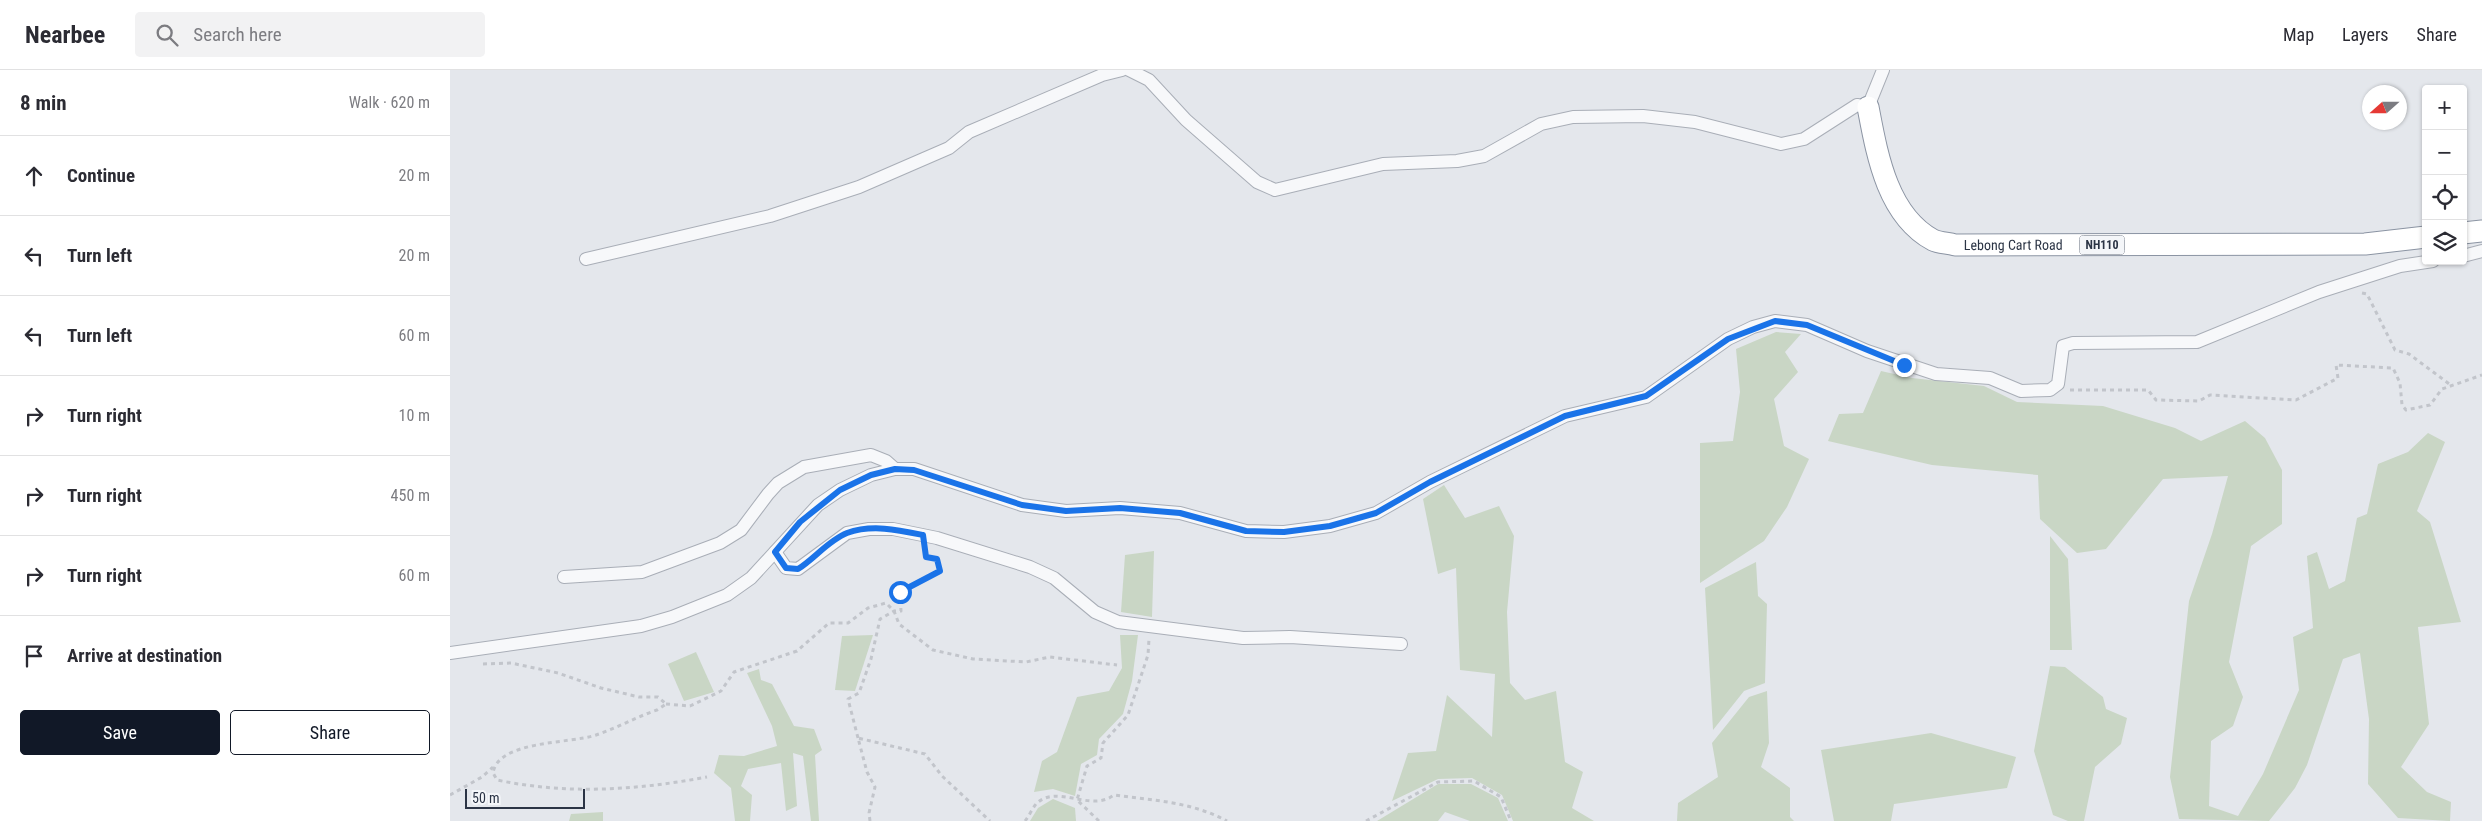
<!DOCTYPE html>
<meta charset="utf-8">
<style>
:root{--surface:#fff;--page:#f2f2f3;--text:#2b2b33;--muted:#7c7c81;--line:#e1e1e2;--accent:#111827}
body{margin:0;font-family:"Roboto Condensed",sans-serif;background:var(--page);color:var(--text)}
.controls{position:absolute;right:15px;top:15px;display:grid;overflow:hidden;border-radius:5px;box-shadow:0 1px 4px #0004}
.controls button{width:45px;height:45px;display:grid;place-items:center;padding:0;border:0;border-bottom:1px solid var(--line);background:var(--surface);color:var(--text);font:25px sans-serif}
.compass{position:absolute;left:1912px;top:15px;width:45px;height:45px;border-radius:50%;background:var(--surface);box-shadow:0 1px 4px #0004;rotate:249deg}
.scale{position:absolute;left:15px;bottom:12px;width:120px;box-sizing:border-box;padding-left:5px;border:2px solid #2b3445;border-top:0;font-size:14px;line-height:18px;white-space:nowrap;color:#2b3445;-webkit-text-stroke:4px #f4f6f9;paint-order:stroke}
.stop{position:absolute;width:15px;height:15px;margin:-11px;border:4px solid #1a73e8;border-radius:50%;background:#fff}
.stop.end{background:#1a73e8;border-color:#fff;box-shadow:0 1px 5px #0008}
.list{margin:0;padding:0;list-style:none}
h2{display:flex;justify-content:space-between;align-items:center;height:65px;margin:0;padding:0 20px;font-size:21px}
h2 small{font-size:16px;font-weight:400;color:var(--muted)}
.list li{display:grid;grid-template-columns:32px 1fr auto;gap:15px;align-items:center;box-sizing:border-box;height:80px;padding:0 20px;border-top:1px solid var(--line)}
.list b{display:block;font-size:19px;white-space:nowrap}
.list em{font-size:16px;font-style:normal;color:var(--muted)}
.actions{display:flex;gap:10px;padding:15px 20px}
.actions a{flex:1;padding:11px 0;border:1px solid var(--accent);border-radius:5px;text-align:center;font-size:18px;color:var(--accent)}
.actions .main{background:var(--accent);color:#fff}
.icon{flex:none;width:28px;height:28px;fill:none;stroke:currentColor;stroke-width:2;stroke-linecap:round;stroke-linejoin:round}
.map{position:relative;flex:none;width:2032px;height:751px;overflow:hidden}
header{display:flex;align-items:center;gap:30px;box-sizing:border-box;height:70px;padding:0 25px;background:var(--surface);border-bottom:1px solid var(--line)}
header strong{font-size:24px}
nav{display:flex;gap:28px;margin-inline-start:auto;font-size:18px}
.search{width:350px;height:45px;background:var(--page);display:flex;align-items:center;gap:12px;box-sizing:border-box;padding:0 18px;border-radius:5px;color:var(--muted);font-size:19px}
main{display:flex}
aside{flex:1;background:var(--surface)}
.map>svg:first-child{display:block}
.green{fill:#c9d6c5}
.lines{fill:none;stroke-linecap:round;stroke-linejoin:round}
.minor-casing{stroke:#a9aeb7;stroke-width:14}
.trunk-casing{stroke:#8b94a3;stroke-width:23}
.path{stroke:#c2c5cb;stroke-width:3;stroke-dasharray:4 4;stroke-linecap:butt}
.minor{stroke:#f7f8fa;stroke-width:12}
.trunk{stroke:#fff;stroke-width:21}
.route{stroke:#1a73e8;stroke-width:6}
.labels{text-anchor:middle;stroke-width:4;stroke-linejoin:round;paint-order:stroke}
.shield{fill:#f4f6f9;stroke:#676e7b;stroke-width:1}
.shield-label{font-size:12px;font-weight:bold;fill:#2b3445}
.street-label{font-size:14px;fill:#2b3445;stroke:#f4f6f9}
</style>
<header>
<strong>Nearbee</strong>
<div class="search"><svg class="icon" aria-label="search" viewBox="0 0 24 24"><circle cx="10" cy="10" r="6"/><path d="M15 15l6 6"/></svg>Search here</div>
<nav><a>Map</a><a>Layers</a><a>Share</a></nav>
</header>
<main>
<aside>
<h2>8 min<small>Walk · 620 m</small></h2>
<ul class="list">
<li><svg class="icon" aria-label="ahead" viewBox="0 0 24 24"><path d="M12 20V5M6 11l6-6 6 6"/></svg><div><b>Continue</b></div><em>20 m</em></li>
<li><svg class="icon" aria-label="left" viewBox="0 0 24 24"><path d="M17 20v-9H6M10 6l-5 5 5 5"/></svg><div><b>Turn left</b></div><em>20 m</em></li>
<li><svg class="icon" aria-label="left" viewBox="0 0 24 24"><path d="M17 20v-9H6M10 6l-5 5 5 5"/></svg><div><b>Turn left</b></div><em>60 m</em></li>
<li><svg class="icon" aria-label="right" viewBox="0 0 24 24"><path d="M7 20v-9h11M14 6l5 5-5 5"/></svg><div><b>Turn right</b></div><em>10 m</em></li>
<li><svg class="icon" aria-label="right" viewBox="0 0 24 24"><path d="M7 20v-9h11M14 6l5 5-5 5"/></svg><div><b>Turn right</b></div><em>450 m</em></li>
<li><svg class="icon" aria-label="right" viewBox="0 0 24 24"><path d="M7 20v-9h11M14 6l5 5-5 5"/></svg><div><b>Turn right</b></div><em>60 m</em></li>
<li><svg class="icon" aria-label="arrive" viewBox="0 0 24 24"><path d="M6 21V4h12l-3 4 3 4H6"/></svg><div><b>Arrive at destination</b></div></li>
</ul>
<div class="actions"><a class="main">Save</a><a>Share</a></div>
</aside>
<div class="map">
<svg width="2032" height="751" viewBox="0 0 2032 751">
<rect width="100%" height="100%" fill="#e4e7ec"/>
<!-- green -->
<g class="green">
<path d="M1326,262L1351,264L1335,282L1348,302L1324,329L1334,376L1359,389L1337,437L1314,471L1250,513V373L1283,371L1290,322L1286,279Z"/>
<path d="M1431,301L1462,308L1534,316L1567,332L1653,336L1725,358L1751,371L1795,351L1815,368L1832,400V454L1801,476L1779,592L1793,627L1783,656L1761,671L1759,736L1788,746L1813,704L1849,620L1843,567L1863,558L1857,486L1867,482L1879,519L1895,511L1907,448L1917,444L1928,394L1958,382L1978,363L1995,372L1967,441L1980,452L2011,552L1968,557L1979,654L1951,697L1977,722L2001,732L2000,751L1948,748L1918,714L1919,649L1910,583L1893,589L1857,695L1845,718L1819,751L1729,749L1720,707L1739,531L1762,464L1778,406L1713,409L1656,479L1627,483L1590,449L1588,405L1482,395L1378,371L1389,344L1413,343Z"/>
<path d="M994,415L1015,448L1049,436L1064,466L1057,542L1060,613L1075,630L1106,621L1115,692L1133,702L1122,738L1144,751H1063L1052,725L1022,708L988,709L942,731L958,683L986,681L997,625L1042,667L1045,604L1010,600L1006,498L988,504L973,429Z"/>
<path d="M1600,466L1618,489L1622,580H1600Z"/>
<path d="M704,481L702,547L671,542L675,485Z"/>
<path d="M1306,492L1308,526L1317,534L1315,613L1294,621L1263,660L1255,518Z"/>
<path d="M423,565L405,621L385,620L392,566Z"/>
<path d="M670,565H688L682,611L673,644L649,669L647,685L631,694L625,726L603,719L584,722L592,691L607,682L627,627L659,621L672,598Z"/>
<path d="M246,582L264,622L234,631L218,594Z"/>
<path d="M1600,596L1615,597L1653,627L1656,639L1677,648L1671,674L1645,697L1634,751H1618L1603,745L1584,681Z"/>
<path d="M309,599L311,610L322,614L344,656L364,659L372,680L365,685L369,751H361L353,686L343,683L347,736L336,741L331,693L298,699L291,716L302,725L300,751H285L281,718L264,703L269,685L294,686L327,676L322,656L297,603Z"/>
<path d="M1317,621L1319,673L1311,697L1340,718V747L1344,751H1227L1228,733L1268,707L1262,673L1299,627Z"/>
<path d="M1481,663L1566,687L1557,718L1444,734L1441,751H1384L1371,680Z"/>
<path d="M988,714H1021L1048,728L1058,751H1020L995,742L988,751H927Z"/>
<path d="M603,729L625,738L626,751H580L588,738Z"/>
<path d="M153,742V751H119L121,744Z"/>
</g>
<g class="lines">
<defs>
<g id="minor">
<path d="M679,0L699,10L736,50L807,112L825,120L933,94L1007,91L1034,86L1091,54L1123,47L1193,46L1245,52L1331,74L1354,69L1407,35L1418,37L1433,0"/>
<path d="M2013,186L2032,181"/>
<path d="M136,189L320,146L409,117L499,78L519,62L652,5L672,0"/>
<path d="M325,482L336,498L348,499L397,463L419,459H443L487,468L580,497L604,508L645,542L668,552L793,568L840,567L951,574"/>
<path d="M114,507L192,502L270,473L291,460L318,424L328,413L354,397L421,385L436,391L445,399"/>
<path d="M0,583L191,556L222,547L277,525L301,508L368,435L390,420L421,405L445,399H464L572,435L616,441L670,438L730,443L796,461L834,462L880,456L926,443L980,412L1115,346L1196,327L1278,269L1303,257L1325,251L1357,255L1417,281L1486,304L1540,308L1571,321L1600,320L1608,314L1613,276L1623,273L1747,272L1869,222L1950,196L1983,191"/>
</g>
<g id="trunk">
<path id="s1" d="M1418,37C1427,84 1437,145 1483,170C1489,173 1498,173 1505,175L1915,174L1976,167"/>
<path d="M2013,163L2032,161"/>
</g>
</defs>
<!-- minor casing -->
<use href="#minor" class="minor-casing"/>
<!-- trunk casing -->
<use href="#trunk" class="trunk-casing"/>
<!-- path -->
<g class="path">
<path d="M1912,223L1917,224L1945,280L1959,284L2002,316"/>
<path d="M1620,320H1698L1706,330L1749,331L1760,325L1846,330L1888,308L1886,295L1943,298L1950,313L1952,335L1956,340L1980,335L1992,319L2032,305"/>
<path d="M33,594L61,593L108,603L151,618L189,627H208L216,634L207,640C186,647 167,658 146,665C120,674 48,670 43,703L47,710C118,725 187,720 257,707"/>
<path d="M216,634L240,636L271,621L284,602L347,581L379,553H398L418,538L436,533L444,541L449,554L483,580L523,589L576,592L600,587L667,595"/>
<path d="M408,668L398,629L409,623L421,589L430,549L444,541H451L450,522L491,501L487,489L477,487L475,479"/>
<path d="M0,725L32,707L43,697"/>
<path d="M420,751L419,743L425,717L417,702L408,668L475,684L492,706L540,751"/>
<path d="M575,751C579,746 582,739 586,734C607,713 640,743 664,725C702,730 742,732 777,751"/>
<path d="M649,751L627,730L637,696L651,688L653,673L678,645L698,585L699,569"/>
<path d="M916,751L988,712L1024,711L1051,727L1061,751"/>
</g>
<!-- minor -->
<use href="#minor" class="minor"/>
<!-- trunk -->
<use href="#trunk" class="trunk"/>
</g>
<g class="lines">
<!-- route -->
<path class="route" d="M450,522L490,501L487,489L476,487L473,465C449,460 422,454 397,463C379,470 364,489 348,499L336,498L325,482L350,452L390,420L421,405L445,399L464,400L572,435L616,441L670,438L730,443L796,461L834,462L880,456L926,443L980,412L1115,346L1196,326L1278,269L1325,251L1357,255L1454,295"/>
</g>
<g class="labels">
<!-- shield labels -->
<rect class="shield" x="1629.5" y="165.5" width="45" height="19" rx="4"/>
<g class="shield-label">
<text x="1652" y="179">NH110</text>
</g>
<!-- street labels -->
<g class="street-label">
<text dy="5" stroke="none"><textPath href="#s1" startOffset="234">Lebong Cart Road</textPath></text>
</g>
</g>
</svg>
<div class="controls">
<button>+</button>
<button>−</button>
<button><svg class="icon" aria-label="locate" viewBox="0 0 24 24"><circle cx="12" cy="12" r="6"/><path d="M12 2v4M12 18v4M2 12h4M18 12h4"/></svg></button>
<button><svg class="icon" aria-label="layers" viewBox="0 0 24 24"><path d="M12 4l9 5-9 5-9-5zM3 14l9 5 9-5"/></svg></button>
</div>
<svg class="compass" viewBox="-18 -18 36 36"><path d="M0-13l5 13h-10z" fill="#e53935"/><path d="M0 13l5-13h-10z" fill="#7c7c81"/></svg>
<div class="scale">50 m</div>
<div class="stop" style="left:450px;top:522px"></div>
<div class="stop end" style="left:1454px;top:295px"></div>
</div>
</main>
